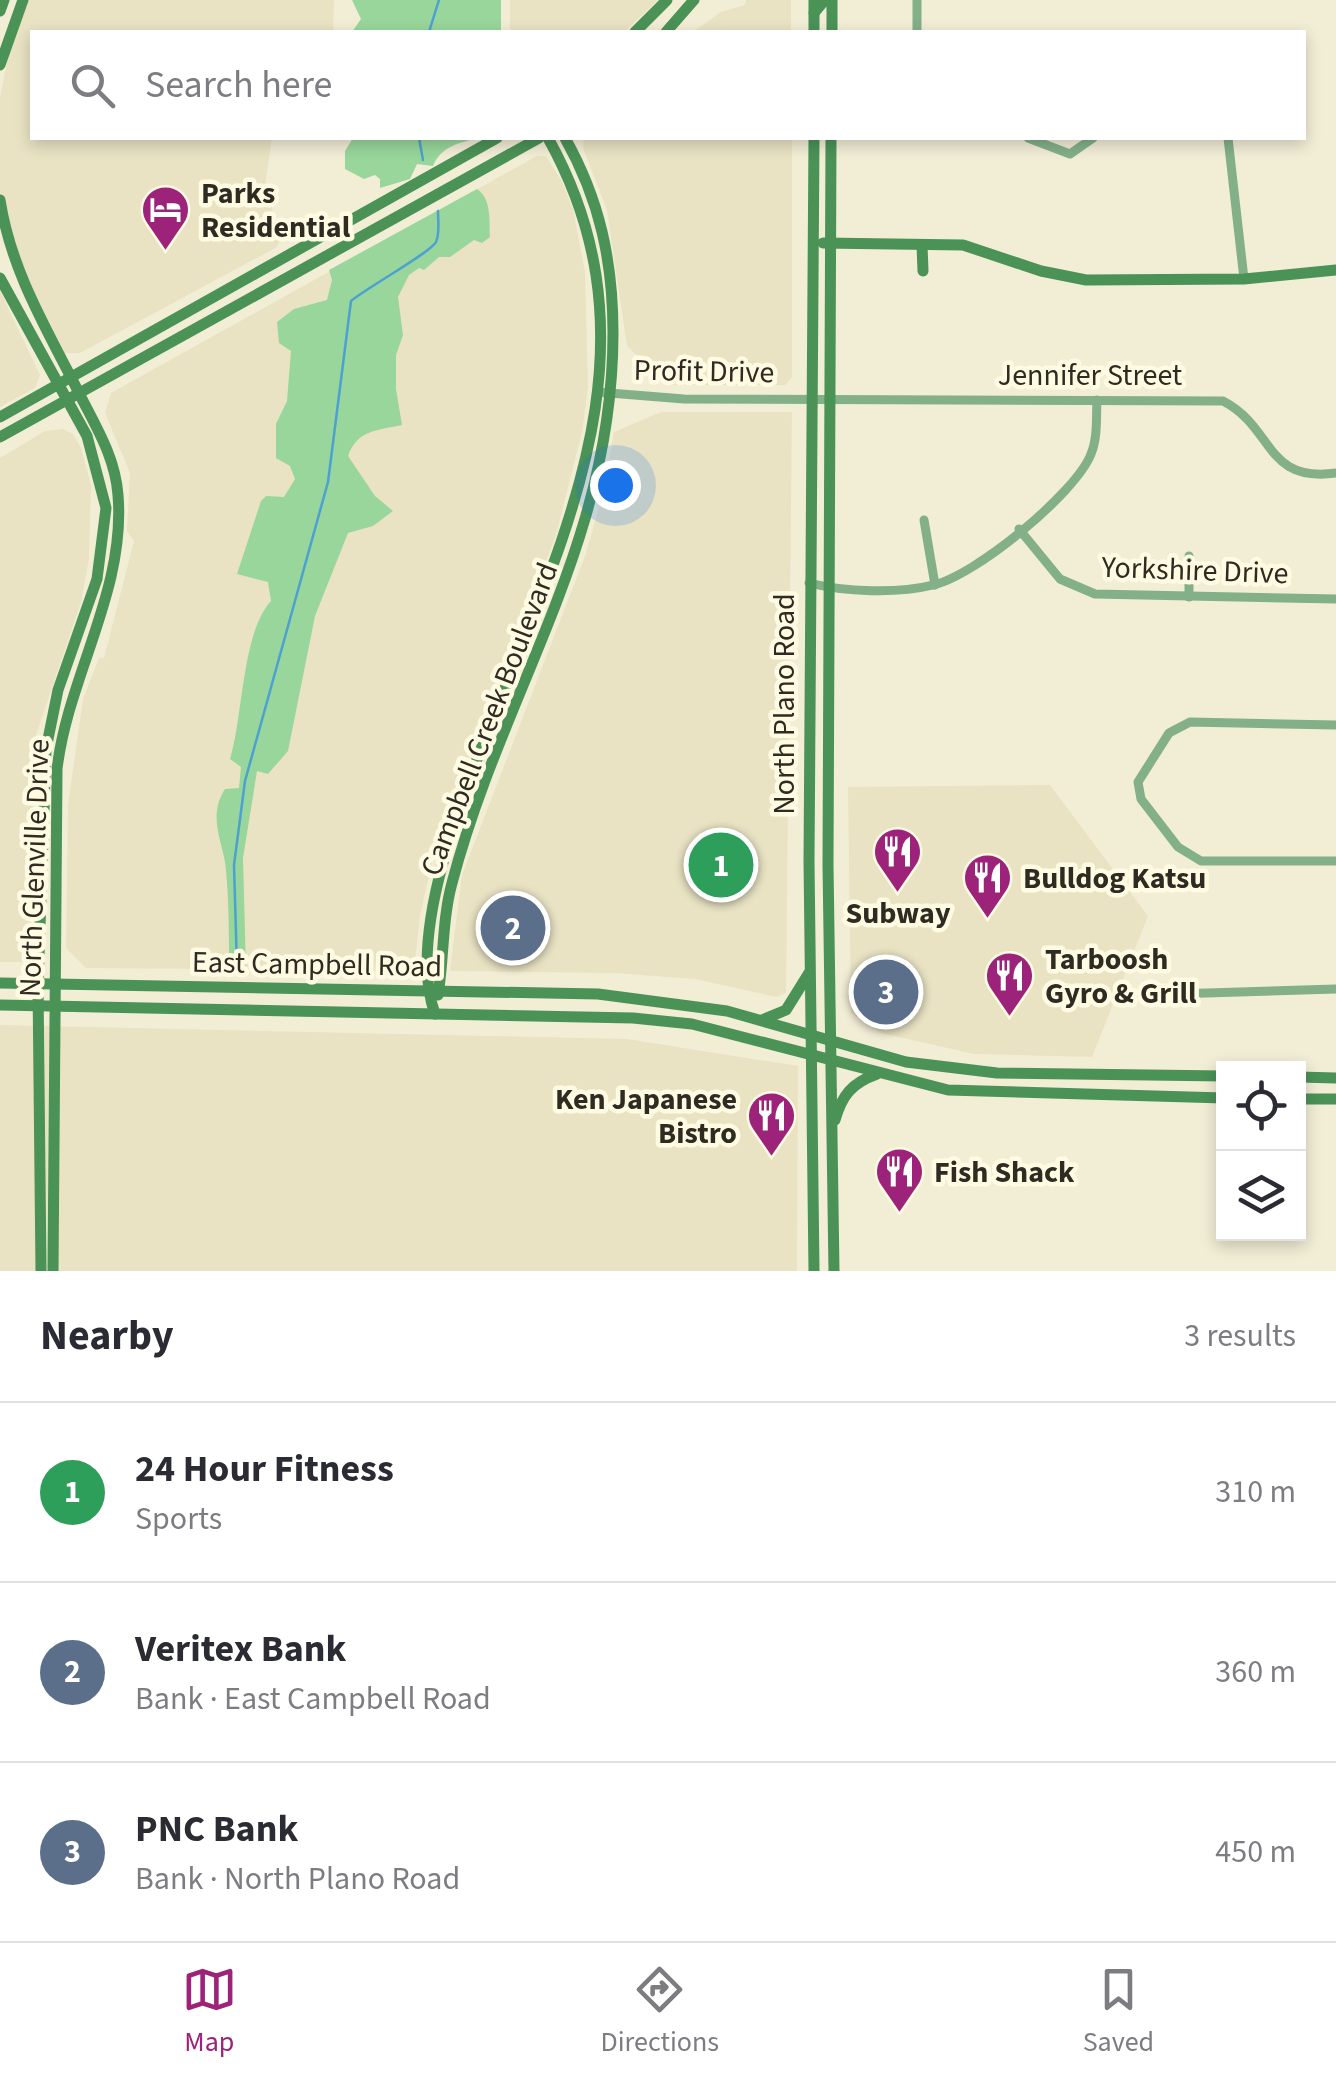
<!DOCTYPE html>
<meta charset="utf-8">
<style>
:root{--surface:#fff;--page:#f2f2f3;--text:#2b2b33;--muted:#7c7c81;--line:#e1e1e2;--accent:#9c227a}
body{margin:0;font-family:"Source Sans 3",sans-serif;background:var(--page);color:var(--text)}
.controls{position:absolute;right:30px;bottom:30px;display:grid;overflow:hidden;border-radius:0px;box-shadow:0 5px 15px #0003}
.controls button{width:90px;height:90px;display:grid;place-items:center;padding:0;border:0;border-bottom:2px solid var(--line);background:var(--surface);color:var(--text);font:50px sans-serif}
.you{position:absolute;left:615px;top:485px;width:35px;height:35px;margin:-25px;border:8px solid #fff;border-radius:50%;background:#1a73e8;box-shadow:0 0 0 15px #1a73e833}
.badge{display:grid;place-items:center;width:65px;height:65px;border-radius:50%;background:var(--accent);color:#fff;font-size:32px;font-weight:700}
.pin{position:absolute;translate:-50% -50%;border:5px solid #fff;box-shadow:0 2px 10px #0006}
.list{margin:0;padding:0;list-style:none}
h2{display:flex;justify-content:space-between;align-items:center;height:130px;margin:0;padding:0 40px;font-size:42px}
h2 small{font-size:32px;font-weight:400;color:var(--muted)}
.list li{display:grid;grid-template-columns:65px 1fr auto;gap:30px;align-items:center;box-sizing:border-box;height:180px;padding:0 40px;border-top:2px solid var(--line)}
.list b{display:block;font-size:38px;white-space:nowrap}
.list p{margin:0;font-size:32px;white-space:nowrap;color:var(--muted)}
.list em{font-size:32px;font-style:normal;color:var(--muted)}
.icon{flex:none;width:55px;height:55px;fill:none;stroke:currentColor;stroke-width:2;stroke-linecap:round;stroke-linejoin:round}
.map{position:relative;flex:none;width:1336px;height:1271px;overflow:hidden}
.search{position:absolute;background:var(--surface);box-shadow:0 5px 15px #0003;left:30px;right:30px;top:30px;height:110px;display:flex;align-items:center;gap:25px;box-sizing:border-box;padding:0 35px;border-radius:0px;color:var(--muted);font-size:38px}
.sheet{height:670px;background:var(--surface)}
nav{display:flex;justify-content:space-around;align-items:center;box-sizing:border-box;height:140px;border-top:2px solid var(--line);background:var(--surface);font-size:28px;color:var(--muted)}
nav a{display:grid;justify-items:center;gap:5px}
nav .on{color:var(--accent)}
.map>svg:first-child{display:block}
.built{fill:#e9e3c4}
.green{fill:#98d69b}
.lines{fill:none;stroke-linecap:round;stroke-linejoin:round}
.stream{stroke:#4da1d1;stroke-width:2.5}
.street{stroke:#83b088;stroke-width:9}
.secondary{stroke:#4b9257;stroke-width:11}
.labels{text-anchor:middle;stroke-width:9;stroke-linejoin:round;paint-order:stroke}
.poi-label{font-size:30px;font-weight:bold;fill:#2d2b22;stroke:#fffbe2;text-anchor:start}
.street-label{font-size:30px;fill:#2d2b22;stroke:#fffbe2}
</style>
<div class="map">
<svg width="1336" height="1271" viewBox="0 0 1336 1271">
<rect width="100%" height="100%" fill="#f2edd5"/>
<!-- built -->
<g class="built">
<path d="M28,0H334L333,32H32V138H272L265,185L281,238L277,247L80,353H64L31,290L0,201V97L12,39Z"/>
<path d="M510,0H658L624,32H510Z"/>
<path d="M746,0H791V32H693L721,12L745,5Z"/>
<path d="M584,138H792V377L785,385H667L627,346L607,210L583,148Z"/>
<path d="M537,156H546L561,180L573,209L585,272L588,387L582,432L556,535L435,848L420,916L414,971L86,968L66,948L68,805L83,699L99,658H104L134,541L127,531L130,473L105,413L111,393Z"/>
<path d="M0,291L40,375L35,388L0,407Z"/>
<path d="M661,412H792L786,993L776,997L695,979L614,973L450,971L462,875L585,556L603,494L614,432Z"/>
<path d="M63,429L73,434L81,448L91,485L89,558L81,602L36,735L30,962H0V458L45,431Z"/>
<path d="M1050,785L1148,916L1092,1057L974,1054L881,1033L851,1013L848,787Z"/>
<path d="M0,1025L627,1039L798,1066L797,1271H0Z"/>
</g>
<!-- green -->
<g class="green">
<path d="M352,0H501V32H352L361,19Z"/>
<path d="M353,138H478C459,143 441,146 433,166L417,164L410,179L380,188V179L375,175L364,179L345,169V151Z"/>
<path d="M477,189C492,199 489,221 490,237L482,243L474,240L450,257H439L424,270L419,268L409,275L398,297L403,335L396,355V389L402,425C378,430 357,430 348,456L375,496L393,511L373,526L348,533L315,616L288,751L268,774L257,771L243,858L246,970L229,967C229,935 229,902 226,871C225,845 206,818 225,789L239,788L241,767L230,759C243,717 242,632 271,601L268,582L237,574L261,501L266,496L284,497L295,479L290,466L276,458V424L287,401L291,351L279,343L277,322L294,309L327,300L332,280L329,270Z"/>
</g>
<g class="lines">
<!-- stream -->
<g class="stream">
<path d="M429,32L439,0"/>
<path d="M419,138L423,160"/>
<path d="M237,968L234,865L245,781L328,482L351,301C368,287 430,253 436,242C440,233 438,221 438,211"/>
</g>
<!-- street -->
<g class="street">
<path d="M917,0V32"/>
<path d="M1028,138L1070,154L1093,138"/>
<path d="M1228,138L1244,279"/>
<path d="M597,392L684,399L1223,401C1275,428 1264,483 1336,473"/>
<path d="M924,520L935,585"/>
<path d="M1019,529L1060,579L1095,594L1336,599"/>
<path d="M809,583C845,592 897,594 933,585C975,576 1076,493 1091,454C1098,437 1096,417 1097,400"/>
<path d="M1189,597V556"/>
<path d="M1336,725L1190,722L1169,733L1138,782L1141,799L1178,847L1201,861H1336"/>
<path d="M1141,995L1336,989"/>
</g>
<!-- secondary -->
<g class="secondary">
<path d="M0,11L4,0"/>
<path d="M814,13L824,1L832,0V32"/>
<path d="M635,32L667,0"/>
<path d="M666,32L694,0"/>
<path d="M814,32V0"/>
<path d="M0,65L23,0"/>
<path d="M814,138L809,861L814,1271"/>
<path d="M831,138L828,865L834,1271"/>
<path d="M0,200C11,270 45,326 77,389C94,424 115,455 118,495C126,591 68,676 57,769L53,1271"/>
<path d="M823,243L963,245L1041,271L1086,280L1244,279L1336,270"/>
<path d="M922,245L923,271"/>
<path d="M0,278L87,436L106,508L97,579L58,690L46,749L38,984L41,1271"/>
<path d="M0,417L497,138"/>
<path d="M0,437L539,138"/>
<path d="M0,983L598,994L727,1011L906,1062L997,1073L1224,1076"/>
<path d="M438,995C444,958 442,920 452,883C503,689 613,545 613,333C613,262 600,200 565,138"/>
<path d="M0,1005L633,1018L692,1024L948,1090L1224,1098"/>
<path d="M435,1014C419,970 430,911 442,866C507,623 690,392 548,138"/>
<path d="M762,1020L786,1010L809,973"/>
<path d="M1298,1077L1336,1078"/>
<path d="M1298,1099H1336"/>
<path d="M835,1120C842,1095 852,1083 877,1074"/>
</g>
</g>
<!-- icons -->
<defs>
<symbol id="hotel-pin" viewBox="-11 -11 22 30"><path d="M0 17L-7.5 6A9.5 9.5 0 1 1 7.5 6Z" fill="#9c227a" stroke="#fffbe2"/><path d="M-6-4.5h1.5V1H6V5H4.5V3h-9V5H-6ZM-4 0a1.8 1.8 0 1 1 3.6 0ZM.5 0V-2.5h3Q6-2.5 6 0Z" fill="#fff"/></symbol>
<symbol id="restaurant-pin" viewBox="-11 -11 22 30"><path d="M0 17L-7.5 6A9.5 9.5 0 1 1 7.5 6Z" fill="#9c227a" stroke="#fffbe2"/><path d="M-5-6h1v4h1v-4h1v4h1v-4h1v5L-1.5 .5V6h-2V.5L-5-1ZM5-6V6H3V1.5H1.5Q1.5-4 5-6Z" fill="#fff"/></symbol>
</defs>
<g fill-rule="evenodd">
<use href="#hotel-pin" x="138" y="182" width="55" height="75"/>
<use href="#restaurant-pin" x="870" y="824" width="55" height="75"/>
<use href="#restaurant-pin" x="960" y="850" width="55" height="75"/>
<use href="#restaurant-pin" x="982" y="948" width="55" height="75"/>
<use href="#restaurant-pin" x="744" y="1088" width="55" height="75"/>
<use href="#restaurant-pin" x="872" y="1144" width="55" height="75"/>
</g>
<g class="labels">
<!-- poi labels -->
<g class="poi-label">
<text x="201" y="203">Parks<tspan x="201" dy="34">Residential</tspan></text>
<text x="1023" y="888">Bulldog Katsu</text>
<text x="898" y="923" text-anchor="middle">Subway</text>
<text x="1045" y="969">Tarboosh<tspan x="1045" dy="34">Gyro &amp; Grill</tspan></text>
<text x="737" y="1109" text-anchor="end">Ken Japanese<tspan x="737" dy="34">Bistro</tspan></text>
<text x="934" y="1182">Fish Shack</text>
</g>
<!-- street labels -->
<g class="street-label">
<text transform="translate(704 371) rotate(1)" y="10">Profit Drive</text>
<text x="1090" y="385">Jennifer Street</text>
<text transform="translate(1195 570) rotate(2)" y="10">Yorkshire Drive</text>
<text transform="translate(784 704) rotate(-90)" y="10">North Plano Road</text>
<text transform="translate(489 719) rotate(-69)" y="10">Campbell Creek Boulevard</text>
<text transform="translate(34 868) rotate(-88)" y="10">North Glenville Drive</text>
<text transform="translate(317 964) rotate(1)" y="10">East Campbell Road</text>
</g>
</g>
</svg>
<div class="controls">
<button><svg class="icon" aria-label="locate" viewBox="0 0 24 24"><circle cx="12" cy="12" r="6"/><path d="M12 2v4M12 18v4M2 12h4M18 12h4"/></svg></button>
<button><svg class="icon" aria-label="layers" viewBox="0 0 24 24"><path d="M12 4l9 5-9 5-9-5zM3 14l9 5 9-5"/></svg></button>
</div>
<div class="you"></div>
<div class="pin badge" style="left:721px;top:865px;background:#2e9e5b">1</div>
<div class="pin badge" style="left:513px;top:928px;background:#5c6f8a">2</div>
<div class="pin badge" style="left:886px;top:992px;background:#5c6f8a">3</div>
<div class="search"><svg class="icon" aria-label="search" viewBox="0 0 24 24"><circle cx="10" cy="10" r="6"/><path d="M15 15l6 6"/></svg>Search here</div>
</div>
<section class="sheet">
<h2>Nearby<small>3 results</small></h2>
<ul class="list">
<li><span class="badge" style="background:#2e9e5b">1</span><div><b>24 Hour Fitness</b><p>Sports</p></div><em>310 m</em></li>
<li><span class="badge" style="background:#5c6f8a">2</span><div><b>Veritex Bank</b><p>Bank · East Campbell Road</p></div><em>360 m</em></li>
<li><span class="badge" style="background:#5c6f8a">3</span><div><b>PNC Bank</b><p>Bank · North Plano Road</p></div><em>450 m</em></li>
</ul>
</section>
<nav>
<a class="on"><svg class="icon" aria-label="map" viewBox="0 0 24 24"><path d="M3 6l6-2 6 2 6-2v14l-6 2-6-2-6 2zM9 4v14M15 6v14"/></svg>Map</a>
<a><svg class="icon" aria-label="directions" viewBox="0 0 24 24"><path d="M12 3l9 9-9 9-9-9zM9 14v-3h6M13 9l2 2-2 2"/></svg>Directions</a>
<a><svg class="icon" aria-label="saved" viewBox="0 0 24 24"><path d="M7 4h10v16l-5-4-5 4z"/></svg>Saved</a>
</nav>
